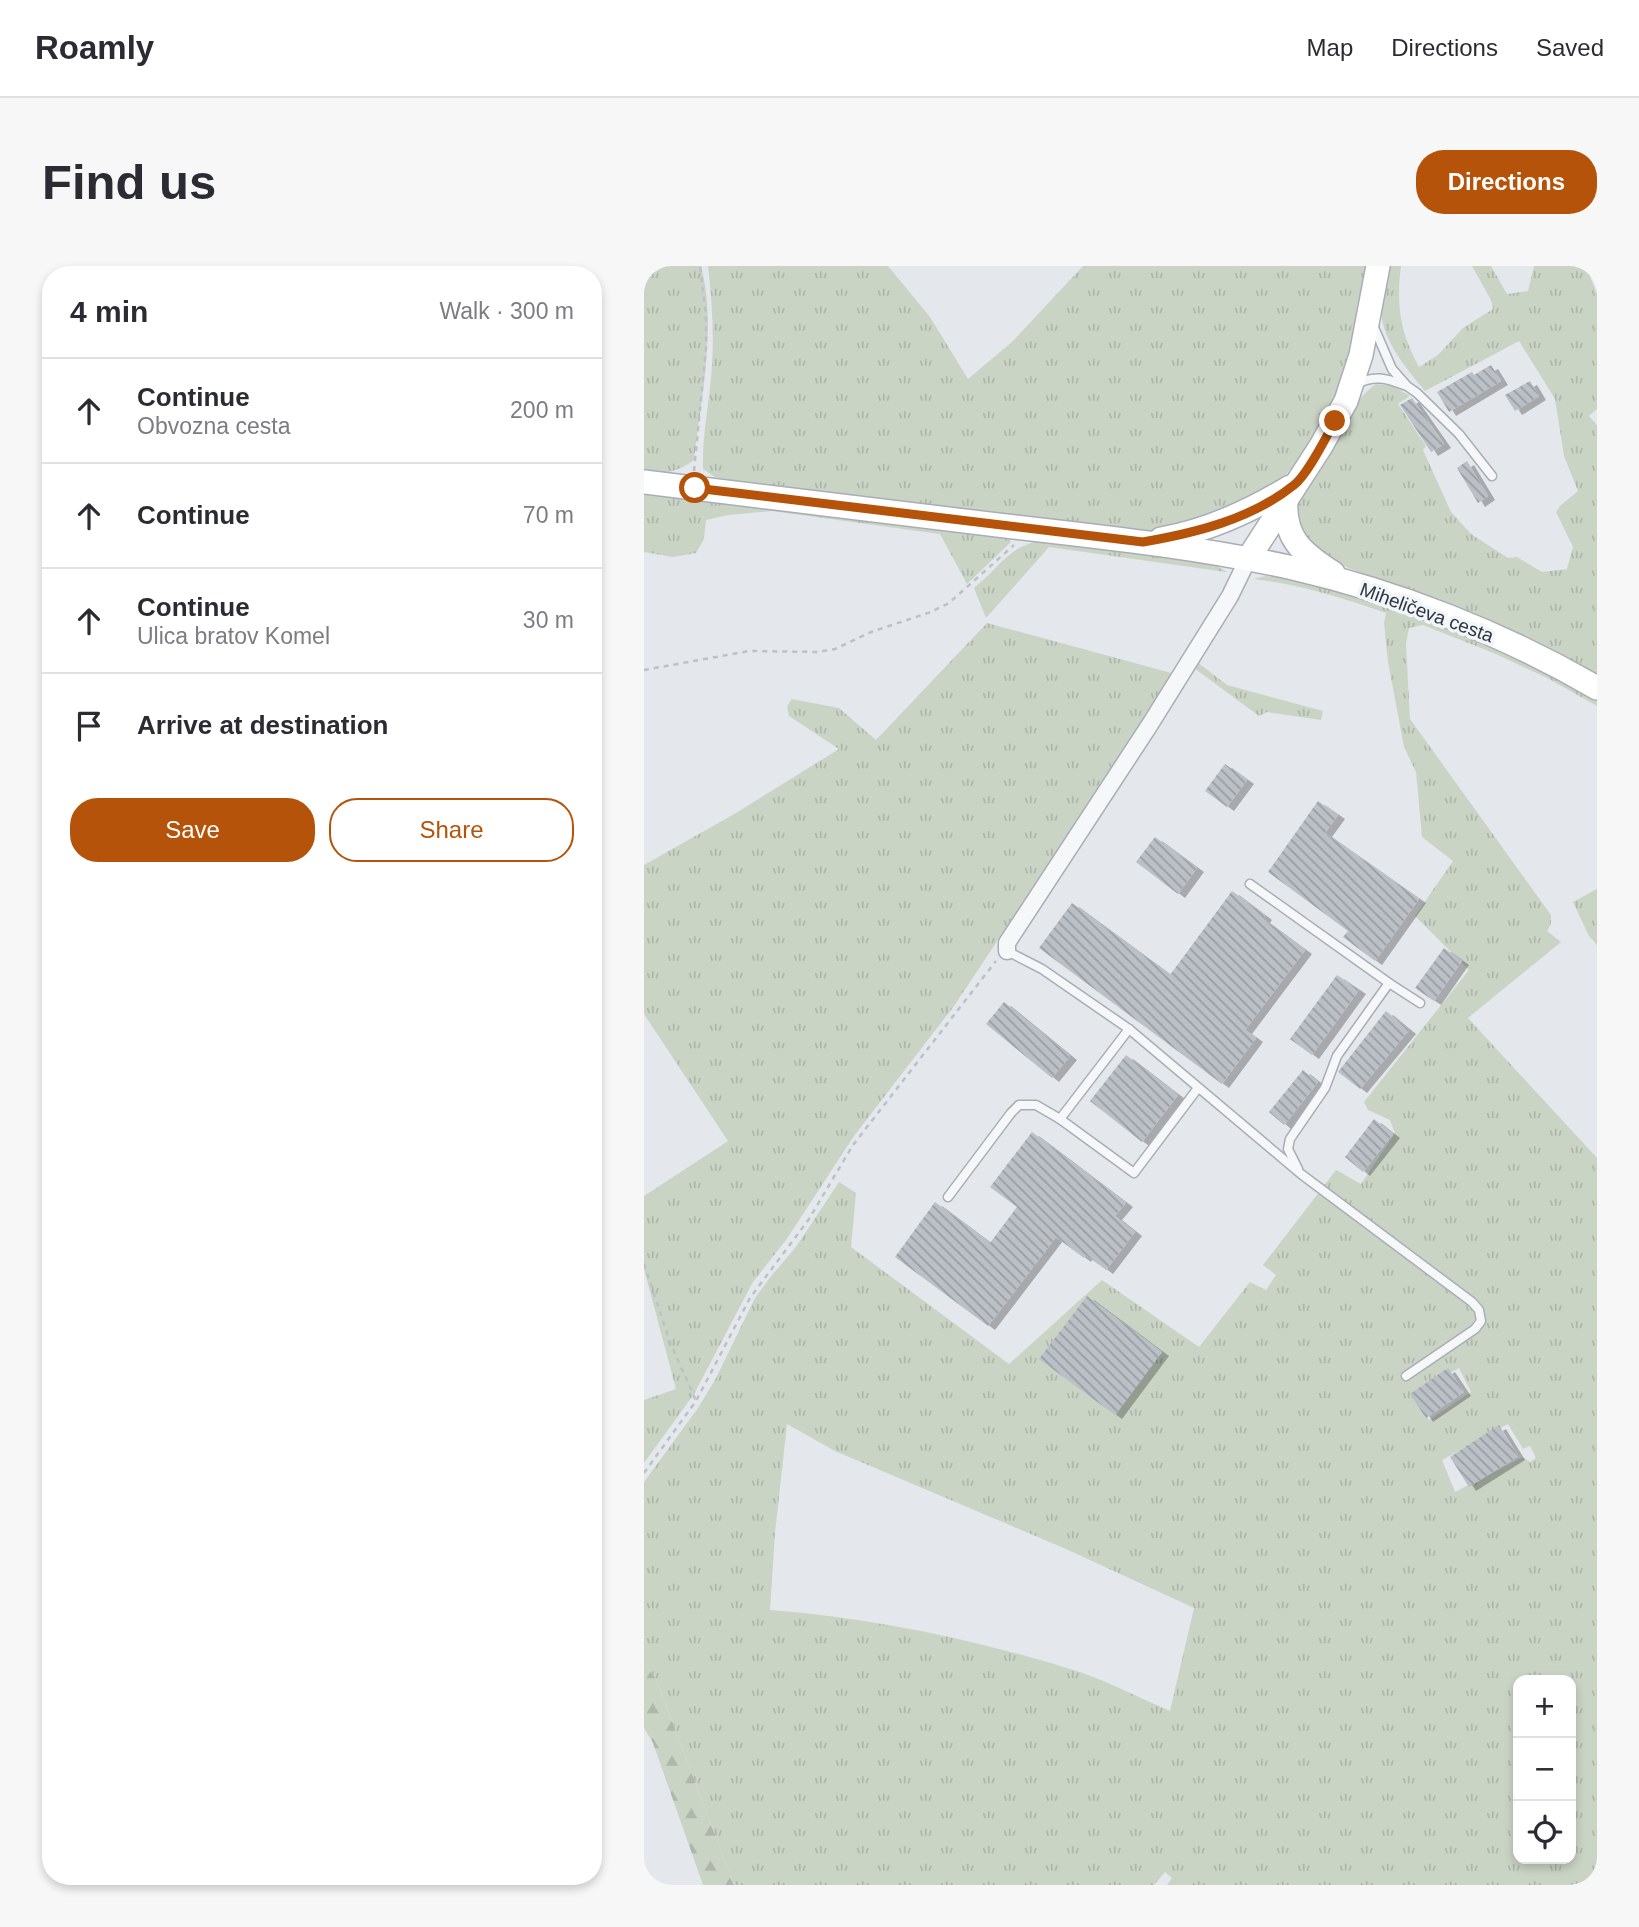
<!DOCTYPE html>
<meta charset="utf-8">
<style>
:root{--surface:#fff;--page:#f7f7f7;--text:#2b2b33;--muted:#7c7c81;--line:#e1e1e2;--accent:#b45309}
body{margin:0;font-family:Arial,sans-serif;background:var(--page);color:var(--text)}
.controls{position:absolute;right:21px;bottom:21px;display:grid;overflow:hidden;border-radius:14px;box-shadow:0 4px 10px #0003}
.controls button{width:63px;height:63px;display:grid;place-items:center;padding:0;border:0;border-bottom:2px solid var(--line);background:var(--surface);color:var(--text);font:35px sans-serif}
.stop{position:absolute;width:21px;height:21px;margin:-16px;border:5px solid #b45309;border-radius:50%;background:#fff}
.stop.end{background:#b45309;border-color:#fff;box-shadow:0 2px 7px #0008}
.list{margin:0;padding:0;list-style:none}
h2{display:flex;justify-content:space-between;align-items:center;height:91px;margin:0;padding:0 28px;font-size:30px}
h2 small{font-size:23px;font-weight:400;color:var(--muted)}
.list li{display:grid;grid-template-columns:46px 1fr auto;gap:21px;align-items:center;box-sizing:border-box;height:105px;padding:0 28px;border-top:2px solid var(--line)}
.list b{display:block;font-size:26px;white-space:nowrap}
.list p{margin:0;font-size:23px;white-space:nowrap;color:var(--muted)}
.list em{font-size:23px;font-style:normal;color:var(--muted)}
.actions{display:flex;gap:14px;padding:21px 28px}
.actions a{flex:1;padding:16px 0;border:2px solid var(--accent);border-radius:28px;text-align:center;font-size:24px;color:var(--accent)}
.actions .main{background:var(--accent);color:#fff}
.icon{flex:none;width:38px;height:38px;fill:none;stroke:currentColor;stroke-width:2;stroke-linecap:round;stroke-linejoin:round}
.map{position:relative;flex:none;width:953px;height:1619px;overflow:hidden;border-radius:28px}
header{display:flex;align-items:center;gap:42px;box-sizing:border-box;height:98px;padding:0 35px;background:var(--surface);border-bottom:2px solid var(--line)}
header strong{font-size:33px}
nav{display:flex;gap:38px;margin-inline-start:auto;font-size:24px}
.intro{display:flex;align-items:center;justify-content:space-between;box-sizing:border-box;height:168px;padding:0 42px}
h1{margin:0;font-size:49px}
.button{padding:18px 32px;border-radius:28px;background:var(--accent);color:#fff;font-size:24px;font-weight:700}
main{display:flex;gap:42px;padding:0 42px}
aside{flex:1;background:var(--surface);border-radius:28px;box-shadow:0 4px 10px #0003}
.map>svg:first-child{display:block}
.grass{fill:url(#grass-tufts);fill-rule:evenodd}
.forest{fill:url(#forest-firs)}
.building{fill:url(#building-back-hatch);filter:url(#shadow)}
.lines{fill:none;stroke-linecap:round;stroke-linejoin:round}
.lane-casing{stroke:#a9aeb5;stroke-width:11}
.street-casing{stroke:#a9aeb5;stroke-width:19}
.secondary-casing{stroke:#a9aeb5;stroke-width:26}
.path{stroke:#bdc1c6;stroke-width:2.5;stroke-dasharray:5 5;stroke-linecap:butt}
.lane{stroke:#f6f7f9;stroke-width:8}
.street{stroke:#f6f7f9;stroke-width:16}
.secondary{stroke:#fff;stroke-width:23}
.route{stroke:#b45309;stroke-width:9}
.labels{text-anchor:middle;stroke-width:7;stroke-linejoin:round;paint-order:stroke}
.street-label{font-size:19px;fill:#2c3542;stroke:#f3f6f8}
</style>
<header>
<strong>Roamly</strong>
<nav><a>Map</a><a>Directions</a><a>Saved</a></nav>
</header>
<div class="intro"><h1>Find us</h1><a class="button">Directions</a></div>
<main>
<aside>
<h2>4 min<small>Walk · 300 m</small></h2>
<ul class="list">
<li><svg class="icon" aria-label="ahead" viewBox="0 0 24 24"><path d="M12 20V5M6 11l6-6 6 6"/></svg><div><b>Continue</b><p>Obvozna cesta</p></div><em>200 m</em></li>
<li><svg class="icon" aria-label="ahead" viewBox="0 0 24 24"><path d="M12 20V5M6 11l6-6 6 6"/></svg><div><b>Continue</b></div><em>70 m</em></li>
<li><svg class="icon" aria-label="ahead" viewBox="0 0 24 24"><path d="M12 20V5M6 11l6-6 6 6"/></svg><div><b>Continue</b><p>Ulica bratov Komel</p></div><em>30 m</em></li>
<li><svg class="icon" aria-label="arrive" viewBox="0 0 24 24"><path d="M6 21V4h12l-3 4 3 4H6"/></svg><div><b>Arrive at destination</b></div></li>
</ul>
<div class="actions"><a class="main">Save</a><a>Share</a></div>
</aside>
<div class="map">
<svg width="953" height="1619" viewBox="0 0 953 1619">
<defs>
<pattern id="grass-tufts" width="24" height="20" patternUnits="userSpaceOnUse" patternTransform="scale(1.75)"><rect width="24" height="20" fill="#cad4c5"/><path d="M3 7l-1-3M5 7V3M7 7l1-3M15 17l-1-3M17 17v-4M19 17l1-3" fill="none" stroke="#aeb7aa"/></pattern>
<pattern id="forest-firs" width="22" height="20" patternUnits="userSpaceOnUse" patternTransform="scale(1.75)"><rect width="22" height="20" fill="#cad4c5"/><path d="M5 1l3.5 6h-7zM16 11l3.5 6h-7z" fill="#aeb7aa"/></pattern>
<pattern id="building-back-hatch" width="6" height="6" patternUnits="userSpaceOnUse" patternTransform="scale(1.75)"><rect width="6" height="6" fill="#bbc0c7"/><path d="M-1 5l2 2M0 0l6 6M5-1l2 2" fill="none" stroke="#989da3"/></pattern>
<filter id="shadow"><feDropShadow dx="7" dy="4" stdDeviation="0" flood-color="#0004"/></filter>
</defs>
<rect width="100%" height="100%" fill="#e4e7eb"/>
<!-- grass -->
<g class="grass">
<path d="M0,0H57C73,60 57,133 50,194C33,206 21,209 0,206Z"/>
<path d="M64,0H244L286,51L324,113L369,75L439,0H727L699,122L664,184L644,206L630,220L591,246L511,265H484L93,218L71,211L59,203C58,167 66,134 68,99C70,66 68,33 64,0Z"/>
<path d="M743,0H757C752,39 756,67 775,101L794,89L819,62L849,43L847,34L828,0H847L863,28L884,25L890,0H942L953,28V143L945,150L953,159V409L889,375L843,355L689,296L659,272L652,247L654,235C671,206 706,134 732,118L749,120L766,130L754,138L782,180L779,184L807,246L827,268L864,292L873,291L898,306L923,303L929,281L912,246L917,239L934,225L920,190L911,133L875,75L781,125C761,101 735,71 737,38C738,25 741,12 743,0Z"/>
<path d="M0,222L362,270L367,276L323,318L296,268L128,245L84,249L62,254L60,273L52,287L29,291L0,286Z"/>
<path d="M406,273L573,299L582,306L405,281L342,352L330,322C360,298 364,278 406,273Z"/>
<path d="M622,310C712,324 801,354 882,394C906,406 929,420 953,433V440L905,413L852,388L779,359L765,362L762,378L766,453L907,649V658L903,665L917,676L824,752L953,892V1619H523L528,1612L521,1606L510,1619H90L12,1413L0,1397V1216L54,1142L71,1114L111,1032L128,1009L152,981L195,916L212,927L207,981L365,1098L458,1014L555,1081L606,1016L622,1024L632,1009L619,999L692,904L717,918L751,867L746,854L724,844L720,836L825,704L771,650L809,595L778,571L772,506L760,481L744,396L740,357L742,347C698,332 655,318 609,313ZM815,1102L827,1126L785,1154L771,1127ZM143,1158L191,1185L422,1283L550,1342L526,1445C493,1431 460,1413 426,1403C329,1373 228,1352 126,1344L131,1267ZM864,1158L879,1183L886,1180L892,1192L886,1196L879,1191L811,1226L798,1194ZM874,1414H927V1593H874Z"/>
<path d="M343,357L531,408L310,740L210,870L142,974L109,1016L50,1128L0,1197V1134L32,1123L0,1003V930L84,875L0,748V599L92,547L195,483L145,450L143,440L148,433L195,442L232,474Z"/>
<path d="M553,396L583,419L679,445L677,454L623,446L615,450L550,402Z"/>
<path d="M953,623V679L945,670L929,636Z"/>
</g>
<!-- forest -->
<path class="forest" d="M0,1397L12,1413L90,1619H59L9,1477L0,1462Z"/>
<!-- building -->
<g class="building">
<path d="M847,99L857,115L805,146L793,126L828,106L830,109Z"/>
<path d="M886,115L895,130L871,145L861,129Z"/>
<path d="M768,132L800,178L787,186L756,139Z"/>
<path d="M823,195L844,230L834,237L813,202Z"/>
<path d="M581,498L603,514L583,541L561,525Z"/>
<path d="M674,535L694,549L681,567L775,633L731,695L699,671L704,665L624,606Z"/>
<path d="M511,571L553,602L534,628L492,596Z"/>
<path d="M588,625L621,650L619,653L661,684L601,764L612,772L578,818L395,682L428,637L526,709Z"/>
<path d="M800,682L818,695L790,735L771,722Z"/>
<path d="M693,709L715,724L668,789L646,773Z"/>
<path d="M360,736L426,790L408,812L342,758Z"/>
<path d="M742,745L765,764L716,823L694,806Z"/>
<path d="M482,789L534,829L498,876L446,835Z"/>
<path d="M659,804L674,816L640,859L625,846Z"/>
<path d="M730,853L749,868L719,906L701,891Z"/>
<path d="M388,866L482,937L471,950L491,966L462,1004L442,989L440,992L412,971L344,1060L251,991L291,936L346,977L373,941L346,921Z"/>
<path d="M443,1030L518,1086L471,1149L395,1093Z"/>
<path d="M804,1102L820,1126L782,1152L766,1128Z"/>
<path d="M855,1159L874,1190L825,1221L806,1191Z"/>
</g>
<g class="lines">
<defs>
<g id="lane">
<path d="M729,59L748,103L763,120L773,127L815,168L848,210"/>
<path d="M712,118C730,109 742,112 760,119"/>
<path d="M606,618L745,717"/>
<path d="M363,685L398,703L485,763L657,908L828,1036L835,1044L837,1055L831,1063L762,1110"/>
<path d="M416,853L490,907L554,822"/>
<path d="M654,903L644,883L646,873L681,822L693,790L745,717L776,737"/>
<path d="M304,931L367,847L375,839H392L416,853L485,763"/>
</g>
<path id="street" d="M363,685V677L505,460L586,330L604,293"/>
<g id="secondary">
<path d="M0,216C121,231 241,245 362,260C458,271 554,281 649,302C754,326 860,368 953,422"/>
<path d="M642,232C639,272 658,287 689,307"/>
<path d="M517,273C564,265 605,246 646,221"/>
<path d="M604,293L677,180L702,135L717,89L734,0"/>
</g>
</defs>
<!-- lane casing -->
<use href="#lane" class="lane-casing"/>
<!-- street casing -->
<use href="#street" class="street-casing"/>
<!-- secondary casing -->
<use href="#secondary" class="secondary-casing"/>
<!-- path -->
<g class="path">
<path d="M50,205L62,82V50L56,0"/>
<path d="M0,404L105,385L174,386L191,383L227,366L287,346L305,337L370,279"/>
<path d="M0,998L26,1076L52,1135"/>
<path d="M0,1207L52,1135L106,1032L165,953L209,879L352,695"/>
</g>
<!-- lane -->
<use href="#lane" class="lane"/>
<!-- street -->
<use href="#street" class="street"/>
<!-- secondary -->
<use href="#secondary" class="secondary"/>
</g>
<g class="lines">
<!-- route -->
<path class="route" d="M51,222L499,276C551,267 608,253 650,219C664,208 682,171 691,155"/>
</g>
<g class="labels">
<!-- street labels -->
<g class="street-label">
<text transform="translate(783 346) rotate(20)" y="7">Miheličeva cesta</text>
</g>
</g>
</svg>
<div class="controls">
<button>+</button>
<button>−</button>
<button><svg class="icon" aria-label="locate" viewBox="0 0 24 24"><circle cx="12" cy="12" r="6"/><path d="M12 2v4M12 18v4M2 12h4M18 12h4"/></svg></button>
</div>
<div class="stop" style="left:51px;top:222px"></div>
<div class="stop end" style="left:691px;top:155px"></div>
</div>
</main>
